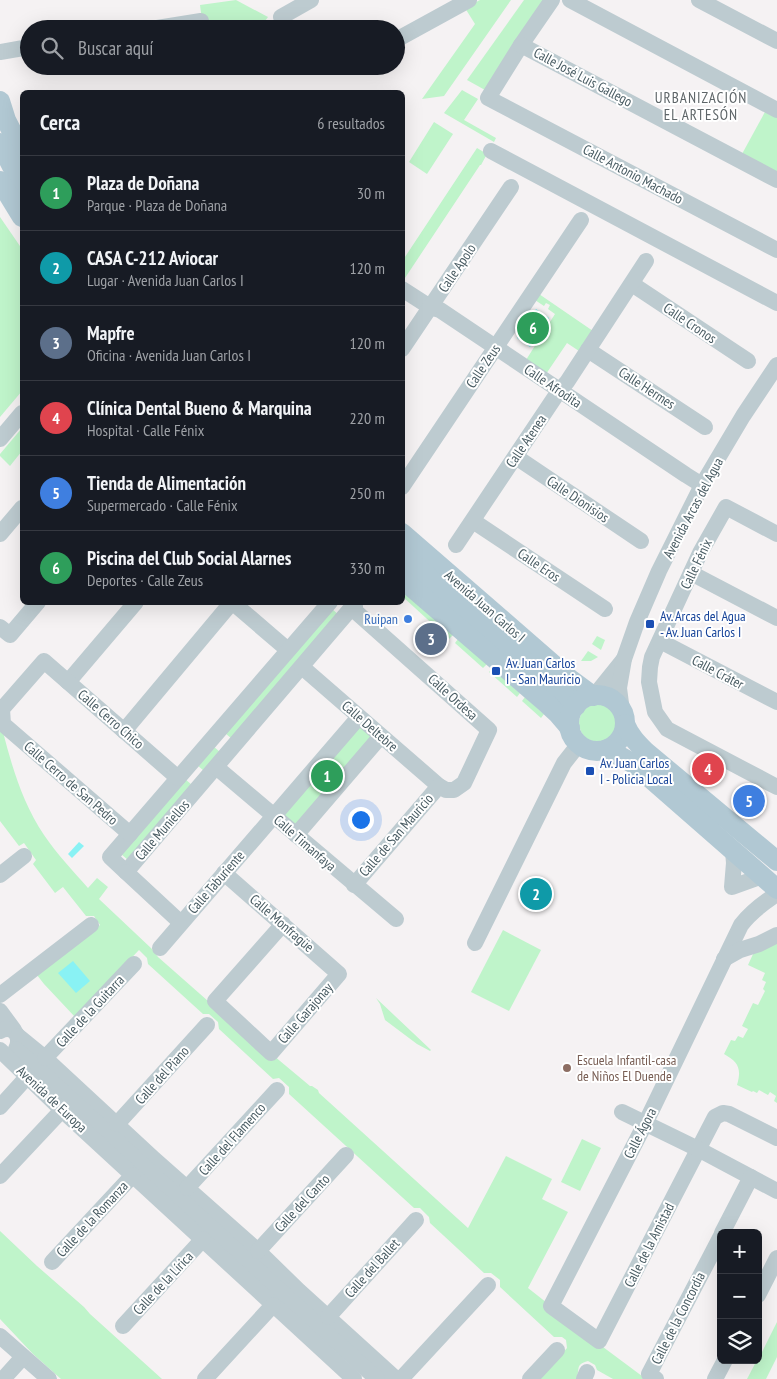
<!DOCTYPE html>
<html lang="es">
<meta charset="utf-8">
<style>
:root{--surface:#171b24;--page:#242831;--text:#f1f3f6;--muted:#9ea1a6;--line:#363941;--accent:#db2777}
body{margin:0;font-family:"PT Sans Narrow",sans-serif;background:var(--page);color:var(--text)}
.controls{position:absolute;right:15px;bottom:15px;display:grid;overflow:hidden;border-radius:8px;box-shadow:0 5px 20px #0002}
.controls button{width:45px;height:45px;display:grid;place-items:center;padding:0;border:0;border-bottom:1px solid var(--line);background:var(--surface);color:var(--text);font:25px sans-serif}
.you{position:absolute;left:360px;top:819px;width:18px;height:18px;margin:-12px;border:4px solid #fff;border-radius:50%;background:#1a73e8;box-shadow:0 0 0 8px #1a73e833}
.badge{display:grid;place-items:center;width:32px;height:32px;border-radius:50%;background:var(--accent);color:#fff;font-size:16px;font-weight:700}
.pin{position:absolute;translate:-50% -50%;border:2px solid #fff;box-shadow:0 1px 5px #0006}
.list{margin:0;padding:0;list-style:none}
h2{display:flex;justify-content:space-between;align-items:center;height:65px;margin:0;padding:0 20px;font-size:21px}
h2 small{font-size:16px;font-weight:400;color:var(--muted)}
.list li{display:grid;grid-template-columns:32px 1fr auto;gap:15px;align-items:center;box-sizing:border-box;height:75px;padding:0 20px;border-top:1px solid var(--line)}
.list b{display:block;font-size:19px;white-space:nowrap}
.list p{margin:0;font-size:16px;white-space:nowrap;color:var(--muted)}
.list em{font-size:16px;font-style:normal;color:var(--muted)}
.icon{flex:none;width:28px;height:28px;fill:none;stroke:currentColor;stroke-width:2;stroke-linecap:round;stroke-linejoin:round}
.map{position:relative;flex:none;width:777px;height:1379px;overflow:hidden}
.search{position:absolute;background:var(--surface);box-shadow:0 5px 20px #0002;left:20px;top:20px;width:385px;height:55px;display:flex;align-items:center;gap:12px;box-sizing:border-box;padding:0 18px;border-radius:28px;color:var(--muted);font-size:19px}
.panel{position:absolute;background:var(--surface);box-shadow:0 5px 20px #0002;left:20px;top:90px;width:385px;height:515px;border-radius:8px}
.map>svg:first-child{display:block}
.green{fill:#bff4ca}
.water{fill:#89f2f4}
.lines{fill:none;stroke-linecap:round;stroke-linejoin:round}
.minor{stroke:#bdcbd0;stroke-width:16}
.major{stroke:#b1c8d3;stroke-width:20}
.shop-dot{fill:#3f7fe0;stroke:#fff;stroke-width:2}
.transit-dot{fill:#1a4fb4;stroke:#fff;stroke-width:2}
.education-dot{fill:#8d6e63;stroke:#fff;stroke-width:2}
.labels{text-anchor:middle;stroke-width:4;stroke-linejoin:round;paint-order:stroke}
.street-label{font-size:14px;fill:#485b62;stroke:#fff}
.transit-label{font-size:14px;fill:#164399;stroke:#fff;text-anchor:start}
.shop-label{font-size:14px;fill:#366cbe;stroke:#fff;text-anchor:end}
.education-label{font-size:14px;fill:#785e54;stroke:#fff;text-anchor:start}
.neighbourhood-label{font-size:15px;letter-spacing:1px;fill:#5e6568;stroke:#fff}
</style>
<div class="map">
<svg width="777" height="1379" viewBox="0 0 777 1379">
<rect width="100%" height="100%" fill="#f5f2f3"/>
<!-- green -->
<g class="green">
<path d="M236,0L268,17L265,21L203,28L200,5Z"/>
<path d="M480,0H511L444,96L422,99L475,24L465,8Z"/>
<path d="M524,0H546L485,90L467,80Z"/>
<path d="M462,90L478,99L464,120L496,138L494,142L444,113Z"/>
<path d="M766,110L777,116V173L742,154Z"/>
<path d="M434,122L453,134L427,174L409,162Z"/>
<path d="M477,148L487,154L481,165H480L403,281V260Z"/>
<path d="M0,217L22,249V391L0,417Z"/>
<path d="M539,294L593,331L579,351L567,343L546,374L526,360L555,314L548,309L550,305L546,303L544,306L535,300Z"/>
<path d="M22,428V451L10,466L0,456V454Z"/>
<path d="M403,591L453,635L449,639L403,597Z"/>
<path d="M332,609L339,615L232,739L225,733Z"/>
<path d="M597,636L605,640L601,650L592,644Z"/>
<path d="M458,639L487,664L483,668L455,643Z"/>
<path d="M588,651L598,657L591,661H581Z"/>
<path d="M492,669L520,693L517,697L489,672Z"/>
<path d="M525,697L544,714L541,718L522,701Z"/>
<circle cx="598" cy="723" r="19"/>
<path d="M359,723L375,737L296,829L280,815Z"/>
<path d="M0,729L3,732C12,767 23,804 44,835C57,854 73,871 88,888L97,878L108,887L99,899L152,949L158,957L208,1001L310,1086H312L318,1090L319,1093L468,1228L506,1156L552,1179L542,1199L568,1212L528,1288L603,1347L646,1379H613L597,1370L595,1365L588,1361C574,1365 581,1369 576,1379H540L567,1348L566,1340L562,1337H554L500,1287V1280L491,1273H484L430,1223L429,1217L420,1208H414L289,1094V1087L279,1078L273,1079L219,1029L218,1022L209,1014H203L148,964L147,958L139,950L75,1017L44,984L37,975L100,925L94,916H86L63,887L55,893L33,864L36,860L24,843L19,846L0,821Z"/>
<path d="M213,746L220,752L204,771L197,765Z"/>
<path d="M185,779L192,785L128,860L121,854Z"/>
<path d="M503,930L541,950L509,1011L471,992Z"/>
<path d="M777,943V1103L774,1101L776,1096L770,1092L768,1095L759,1090L757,1093L753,1091L752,1092L737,1085C742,1068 738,1062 724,1054L731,1040L735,1041L738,1036L743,1038L748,1029L742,1026L753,1003L758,1005L765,991L763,989L766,982L762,980L765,973L748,965L754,952Z"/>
<path d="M376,998L431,1050L430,1051L417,1044L385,1020L380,1004Z"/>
<path d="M582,1139L601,1148L580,1191L561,1182Z"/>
<path d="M0,1231L37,1266L84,1307L90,1314L162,1379H61L33,1354L0,1319Z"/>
<path d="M777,1322V1357L766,1379H747L757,1360H758Z"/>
</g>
<!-- water -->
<g class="water">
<path d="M536,309L549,318L530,347L517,338Z"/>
<path d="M79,842L84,846L72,858L68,854Z"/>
<path d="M73,961L90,981L76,993L58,973Z"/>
</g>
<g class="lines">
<!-- minor -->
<g class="minor">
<path d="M552,0L521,45L488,98L777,250"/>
<path d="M570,0L777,110"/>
<path d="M699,0L777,41"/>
<path d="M281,17L311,0"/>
<path d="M151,29L201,21"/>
<path d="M396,40L469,0"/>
<path d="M521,45L777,180"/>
<path d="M0,52L29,47"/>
<path d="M491,151L777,303"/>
<path d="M632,284L748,361"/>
<path d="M402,289L430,307L440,310L686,475L702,485"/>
<path d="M402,349L511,187"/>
<path d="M588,350L705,427"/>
<path d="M0,439L22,413"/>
<path d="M516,457L641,541"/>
<path d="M402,487L581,220"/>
<path d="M473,521L605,609"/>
<path d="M0,534L22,508"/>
<path d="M777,534L726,507L700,553L652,657L650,667L649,682L655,712L667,729L777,787"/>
<path d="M456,545L559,391L567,382L646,261"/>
<path d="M691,573L777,618"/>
<path d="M232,602L288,650"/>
<path d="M330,602L110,857L126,872L353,606"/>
<path d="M0,627L10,635L38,602"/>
<path d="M660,641L777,702"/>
<path d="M302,667L439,786L446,790H454L464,783L489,730L355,611V606"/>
<path d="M68,682L136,602"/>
<path d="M595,695L624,659"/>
<path d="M622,711L619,688L624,659L637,622L659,571L702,485L743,416L777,365"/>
<path d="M124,731L232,602"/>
<path d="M216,767L396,919"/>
<path d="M130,834L3,724L2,709L44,661L178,778"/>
<path d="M296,835L381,736"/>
<path d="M733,851L734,863L732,887L757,878H765"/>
<path d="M126,872L181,923"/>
<path d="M224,873L339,974L271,1053L215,1001L283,924"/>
<path d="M0,875L24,856"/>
<path d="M354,885L439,786"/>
<path d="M777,894C763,903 751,912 741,925L645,1124L551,1306L599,1341L715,1117L723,1113L729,1114L777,1138"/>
<path d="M475,943L564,763L579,744"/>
<path d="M160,948L359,717"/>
<path d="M724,959L740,950L759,944L777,935"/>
<path d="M0,995L91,925"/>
<path d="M0,1011L14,1030"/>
<path d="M0,1031C12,1025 21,1034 17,1047"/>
<path d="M18,1036L45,1058L153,1158L258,1251L299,1291L396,1379"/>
<path d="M16,1049L377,1379"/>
<path d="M0,1050L62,1110L354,1379"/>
<path d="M45,1058L134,964"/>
<path d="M0,1107L27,1077"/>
<path d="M622,1112L698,1149L777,1191"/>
<path d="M117,1124L207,1025"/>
<path d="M0,1176L62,1110"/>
<path d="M187,1188L277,1090"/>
<path d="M722,1233L751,1177"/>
<path d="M258,1251L346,1155"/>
<path d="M52,1262L133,1175"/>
<path d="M758,1295L777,1258"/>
<path d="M328,1317L416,1220"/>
<path d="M123,1326L203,1239"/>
<path d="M0,1336L49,1379"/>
<path d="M3,1379L23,1357"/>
<path d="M205,1379L273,1305"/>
<path d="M401,1379L488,1285"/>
<path d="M530,1379L557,1350"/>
<path d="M584,1379L587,1372"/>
<path d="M656,1379L649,1374L721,1236"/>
<path d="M715,1379L725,1360"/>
</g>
<!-- major -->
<g class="major">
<path d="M0,101L6,120L22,151"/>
<path d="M0,143L22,186"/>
<path d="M0,181L22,217"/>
<path d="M402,533L570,679L593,696"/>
<path d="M402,554L576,706"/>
<path d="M402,579L545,702L558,714L570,728"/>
<circle cx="597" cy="723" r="28"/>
<path d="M625,724C630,736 637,743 646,752L777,861"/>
<path d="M607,749L634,764L777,889"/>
</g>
</g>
<!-- markers -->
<circle class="shop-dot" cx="408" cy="619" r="5"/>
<g class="transit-dot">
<rect x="645" y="619" width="10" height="10" rx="2.5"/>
<rect x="491" y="666" width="10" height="10" rx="2.5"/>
<rect x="585" y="766" width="10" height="10" rx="2.5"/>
</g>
<circle class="education-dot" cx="567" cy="1068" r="5"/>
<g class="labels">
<!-- street labels -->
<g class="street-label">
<text transform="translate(583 77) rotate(28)" y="5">Calle José Luis Gallego</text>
<text transform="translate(633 174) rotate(28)" y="5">Calle Antonio Machado</text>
<text transform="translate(457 268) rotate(-56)" y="5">Calle Apolo</text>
<text transform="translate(690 323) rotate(34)" y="5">Calle Cronos</text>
<text transform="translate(483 366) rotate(-56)" y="5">Calle Zeus</text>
<text transform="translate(553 386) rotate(34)" y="5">Calle Afrodita</text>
<text transform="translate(647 388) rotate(33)" y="5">Calle Hermes</text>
<text transform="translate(526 441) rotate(-56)" y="5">Calle Atenea</text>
<text transform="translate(578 499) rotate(34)" y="5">Calle Dionisios</text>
<text transform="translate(693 508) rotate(-62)" y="5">Avenida Arcas del Agua</text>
<text transform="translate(696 564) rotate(-64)" y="5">Calle Fénix</text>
<text transform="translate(539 565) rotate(34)" y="5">Calle Eros</text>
<text transform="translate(485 606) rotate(41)" y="5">Avenida Juan Carlos I</text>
<text transform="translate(718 672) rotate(28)" y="5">Calle Cráter</text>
<text transform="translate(453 697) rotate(42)" y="5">Calle Ordesa</text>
<text transform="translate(111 719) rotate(41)" y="5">Calle Cerro Chico</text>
<text transform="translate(370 726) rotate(41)" y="5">Calle Deltebre</text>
<text transform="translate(71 783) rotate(41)" y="5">Calle Cerro de San Pedro</text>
<text transform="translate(162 830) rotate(-49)" y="5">Calle Muniellos</text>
<text transform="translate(396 835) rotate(-49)" y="5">Calle de San Mauricio</text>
<text transform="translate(305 843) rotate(41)" y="5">Calle Timanfaya</text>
<text transform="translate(216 882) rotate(-49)" y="5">Calle Taburiente</text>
<text transform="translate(282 923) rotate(41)" y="5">Calle Monfragüe</text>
<text transform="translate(90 1011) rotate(-47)" y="5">Calle de la Guitarra</text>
<text transform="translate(305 1013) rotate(-49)" y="5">Calle Garajonay</text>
<text transform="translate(162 1075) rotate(-48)" y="5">Calle del Piano</text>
<text transform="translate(52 1099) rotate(43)" y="5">Avenida de Europa</text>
<text transform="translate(640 1133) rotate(-63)" y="5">Calle Ágora</text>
<text transform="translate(232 1139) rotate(-48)" y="5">Calle del Flamenco</text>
<text transform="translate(302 1203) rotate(-47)" y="5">Calle del Canto</text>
<text transform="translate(92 1219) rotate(-47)" y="5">Calle de la Romanza</text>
<text transform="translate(649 1245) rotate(-63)" y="5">Calle de la Amistad</text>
<text transform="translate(372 1268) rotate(-48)" y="5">Calle del Ballet</text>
<text transform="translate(163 1283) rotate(-47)" y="5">Calle de la Lírica</text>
<text transform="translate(678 1318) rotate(-63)" y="5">Calle de la Concordia</text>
</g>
<!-- transit labels -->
<g class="transit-label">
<text x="660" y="621">Av. Arcas del Agua<tspan x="660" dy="16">- Av. Juan Carlos I</tspan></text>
<text x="506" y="668">Av. Juan Carlos<tspan x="506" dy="16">I - San Mauricio</tspan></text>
<text x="600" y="768">Av. Juan Carlos<tspan x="600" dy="16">I - Policia Local</tspan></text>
</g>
<!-- shop labels -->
<g class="shop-label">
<text x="398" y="624">Ruipan</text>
</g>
<!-- education labels -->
<g class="education-label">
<text x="577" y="1065">Escuela Infantil-casa<tspan x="577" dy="16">de Niños El Duende</tspan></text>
</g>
<!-- neighbourhood labels -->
<g class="neighbourhood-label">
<text x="701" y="103">URBANIZACIÓN<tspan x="701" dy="17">EL ARTESÓN</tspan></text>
</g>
</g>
</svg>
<div class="controls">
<button>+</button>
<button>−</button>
<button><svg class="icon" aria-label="layers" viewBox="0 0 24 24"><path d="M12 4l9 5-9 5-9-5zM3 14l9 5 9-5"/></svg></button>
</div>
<div class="you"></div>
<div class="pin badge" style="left:327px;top:776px;background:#2e9e5b">1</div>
<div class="pin badge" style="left:536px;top:894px;background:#0f9aa8">2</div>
<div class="pin badge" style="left:431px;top:639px;background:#5c6f8a">3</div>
<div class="pin badge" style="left:708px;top:769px;background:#e0444e">4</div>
<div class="pin badge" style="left:749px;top:801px;background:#3f7fe0">5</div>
<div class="pin badge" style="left:533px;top:328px;background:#2e9e5b">6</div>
<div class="search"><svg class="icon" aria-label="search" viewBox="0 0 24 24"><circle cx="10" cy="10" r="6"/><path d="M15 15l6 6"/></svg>Buscar aquí</div>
<section class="panel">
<h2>Cerca<small>6 resultados</small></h2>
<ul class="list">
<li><span class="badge" style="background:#2e9e5b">1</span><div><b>Plaza de Doñana</b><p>Parque · Plaza de Doñana</p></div><em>30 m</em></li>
<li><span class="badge" style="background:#0f9aa8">2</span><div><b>CASA C-212 Aviocar</b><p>Lugar · Avenida Juan Carlos I</p></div><em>120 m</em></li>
<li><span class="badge" style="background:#5c6f8a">3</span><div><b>Mapfre</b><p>Oficina · Avenida Juan Carlos I</p></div><em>120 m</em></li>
<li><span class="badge" style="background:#e0444e">4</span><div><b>Clínica Dental Bueno &amp; Marquina</b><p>Hospital · Calle Fénix</p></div><em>220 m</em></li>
<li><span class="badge" style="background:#3f7fe0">5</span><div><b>Tienda de Alimentación</b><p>Supermercado · Calle Fénix</p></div><em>250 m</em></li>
<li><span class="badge" style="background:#2e9e5b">6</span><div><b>Piscina del Club Social Alarnes</b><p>Deportes · Calle Zeus</p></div><em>330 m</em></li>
</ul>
</section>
</div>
